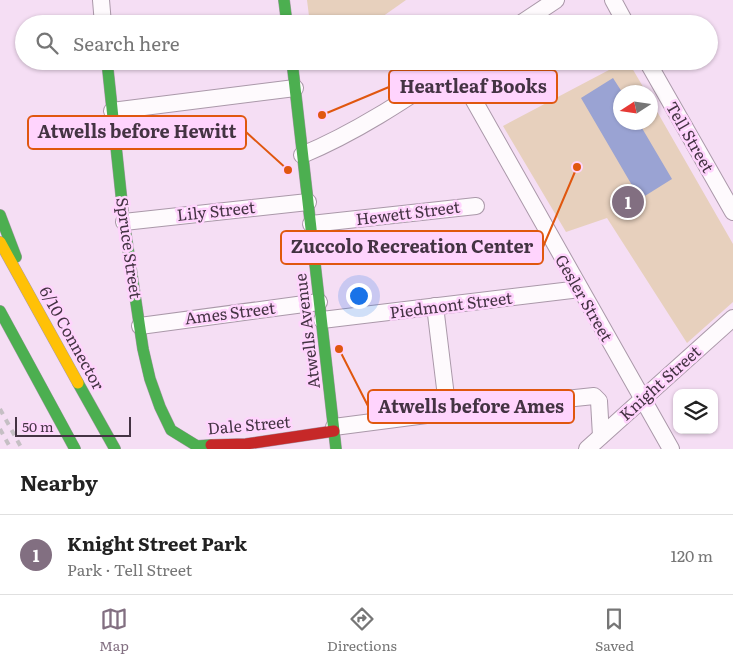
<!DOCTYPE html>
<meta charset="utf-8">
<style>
:root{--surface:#fff;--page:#f6f6f6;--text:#222;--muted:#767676;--line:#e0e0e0;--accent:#826f81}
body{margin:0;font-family:Literata,serif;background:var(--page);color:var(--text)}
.controls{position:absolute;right:15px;bottom:15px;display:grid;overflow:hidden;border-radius:10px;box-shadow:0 1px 4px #0004}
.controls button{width:45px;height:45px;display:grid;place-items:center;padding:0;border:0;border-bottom:1px solid var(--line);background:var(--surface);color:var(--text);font:25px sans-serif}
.compass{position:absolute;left:613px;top:85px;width:45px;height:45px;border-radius:50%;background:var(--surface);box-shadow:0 1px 4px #0004;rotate:258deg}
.scale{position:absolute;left:15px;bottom:12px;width:116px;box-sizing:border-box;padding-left:5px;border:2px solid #443343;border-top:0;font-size:14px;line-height:18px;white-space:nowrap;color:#443343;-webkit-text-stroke:4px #ffd4fd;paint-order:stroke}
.you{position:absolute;left:358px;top:295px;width:18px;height:18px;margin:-12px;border:4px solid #fff;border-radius:50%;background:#1a73e8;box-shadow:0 0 0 8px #1a73e833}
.badge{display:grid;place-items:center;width:32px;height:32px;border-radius:50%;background:var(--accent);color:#fff;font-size:16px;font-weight:700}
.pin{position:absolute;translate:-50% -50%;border:2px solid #fff;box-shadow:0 1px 5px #0006}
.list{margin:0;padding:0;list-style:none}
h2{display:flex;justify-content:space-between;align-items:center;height:65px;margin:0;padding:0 20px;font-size:21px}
h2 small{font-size:16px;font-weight:400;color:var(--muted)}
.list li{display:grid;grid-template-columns:32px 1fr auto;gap:15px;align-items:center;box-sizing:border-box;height:80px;padding:0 20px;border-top:1px solid var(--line)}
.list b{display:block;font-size:19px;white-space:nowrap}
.list p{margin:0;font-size:16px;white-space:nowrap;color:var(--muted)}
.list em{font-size:16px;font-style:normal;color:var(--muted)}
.icon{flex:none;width:28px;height:28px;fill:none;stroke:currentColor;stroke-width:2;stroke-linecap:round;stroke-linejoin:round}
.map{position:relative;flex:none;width:733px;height:449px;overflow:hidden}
.search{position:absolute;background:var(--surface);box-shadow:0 1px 4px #0004;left:15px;right:15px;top:15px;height:55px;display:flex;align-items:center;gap:12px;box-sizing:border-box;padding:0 18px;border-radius:28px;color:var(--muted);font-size:19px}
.sheet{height:145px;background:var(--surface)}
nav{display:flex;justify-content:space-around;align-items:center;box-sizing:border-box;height:70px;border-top:1px solid var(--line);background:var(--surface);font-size:14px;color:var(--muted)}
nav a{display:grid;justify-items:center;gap:2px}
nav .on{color:var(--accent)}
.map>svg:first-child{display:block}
.green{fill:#e7d0bd}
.water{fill:#9aa3d3}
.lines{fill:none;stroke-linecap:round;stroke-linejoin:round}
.street-casing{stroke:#aa98a9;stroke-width:18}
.fast-casing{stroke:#aa98a9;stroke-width:12}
.slow-casing{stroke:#aa98a9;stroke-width:12}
.jam-casing{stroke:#aa98a9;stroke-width:12}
.street{stroke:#fefafd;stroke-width:16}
.fast{stroke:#4caf50;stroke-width:11}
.slow{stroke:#ffc107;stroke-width:11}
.jam{stroke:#c62828;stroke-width:11}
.rail{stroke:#c5bfc4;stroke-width:4;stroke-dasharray:6 6;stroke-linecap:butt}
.labels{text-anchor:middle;stroke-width:5;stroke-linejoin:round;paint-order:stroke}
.street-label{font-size:16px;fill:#443343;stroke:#ffd4fd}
.leader{fill:none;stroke:#e0570f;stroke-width:2}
.callout-dot{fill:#e0570f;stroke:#ffd4fd;stroke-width:2}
.callout{fill:#ffd4fd;stroke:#e0570f;stroke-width:2}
.callout-label{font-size:18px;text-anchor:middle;font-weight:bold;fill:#443343}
</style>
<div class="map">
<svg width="733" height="449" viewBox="0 0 733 449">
<rect width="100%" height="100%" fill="#f5def4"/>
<!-- green -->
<g class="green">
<path d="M307,0H406L372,24H310Z"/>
<path d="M626,61H628L646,92H620V122H650L651,101L733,244V302L687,343L607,218L566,232L503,126Z"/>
</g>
<!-- water -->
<path class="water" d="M613,78L622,92L620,122L639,123L672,179L640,199L581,98Z"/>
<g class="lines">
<defs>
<g id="street">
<path d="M101,0L103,24"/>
<path d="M613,0L626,24"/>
<path d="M520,24L556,0"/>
<path d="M647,61L733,212"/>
<path d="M455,67L671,449"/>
<path d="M112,111L295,88"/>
<path d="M302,155C360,131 412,95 463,61"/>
<path d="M124,222L308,202"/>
<path d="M311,224L476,206"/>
<path d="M435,306L448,413"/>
<path d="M322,320L580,289"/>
<path d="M140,326L319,302"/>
<path d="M334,427L480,408L594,396L599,401L601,436"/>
<path d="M587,449L733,318"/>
</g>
<g id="fast">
<path d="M284,0L287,24"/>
<path d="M107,61L124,222L143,349L150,379L160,407L171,430L197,446L211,445"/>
<path d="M292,61L336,449"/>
<path d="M0,215L16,257"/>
<path d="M0,311L75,449"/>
<path d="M78,383L115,449"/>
</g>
<path id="slow" d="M0,242L78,383"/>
<path id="jam" d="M211,445L246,444L334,431"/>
</defs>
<!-- street casing -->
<use href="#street" class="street-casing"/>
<!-- fast casing -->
<use href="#fast" class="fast-casing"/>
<!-- slow casing -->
<use href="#slow" class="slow-casing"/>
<!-- jam casing -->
<use href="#jam" class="jam-casing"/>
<!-- street -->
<use href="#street" class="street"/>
<!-- fast -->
<use href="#fast" class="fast"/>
<!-- slow -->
<use href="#slow" class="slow"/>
<!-- jam -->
<use href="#jam" class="jam"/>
<!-- rail -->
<g class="rail">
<path d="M0,409L22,449"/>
<path d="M0,429L11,449"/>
</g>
</g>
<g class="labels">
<!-- street labels -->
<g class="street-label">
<text transform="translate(690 137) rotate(60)" y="6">Tell Street</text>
<text transform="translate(216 211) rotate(-6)" y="6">Lily Street</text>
<text transform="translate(408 213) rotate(-7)" y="6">Hewett Street</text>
<text transform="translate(129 248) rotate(82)" y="6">Spruce Street</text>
<text transform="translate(584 298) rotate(60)" y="6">Gesler Street</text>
<text transform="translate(451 305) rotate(-7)" y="6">Piedmont Street</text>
<text transform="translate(230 313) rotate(-7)" y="6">Ames Street</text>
<text transform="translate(307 331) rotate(-97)" y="6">Atwells Avenue</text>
<text transform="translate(72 338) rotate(61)" y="6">6/10 Connector</text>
<text transform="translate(660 383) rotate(-42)" y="6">Knight Street</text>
<text transform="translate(249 425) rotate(-5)" y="6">Dale Street</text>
</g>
</g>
<!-- callouts -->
<path class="leader" d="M322 115L389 87M288 170L246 132M577 167L543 247M339 349L368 406"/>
<g class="callout-dot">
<circle cx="322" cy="115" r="5"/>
<circle cx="288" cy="170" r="5"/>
<circle cx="577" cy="167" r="5"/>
<circle cx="339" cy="349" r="5"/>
</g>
<g class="callout">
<rect x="389" y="70" width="168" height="33" rx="5"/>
<rect x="28" y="116" width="218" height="33" rx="5"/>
<rect x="281" y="231" width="262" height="33" rx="5"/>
<rect x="368" y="390" width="206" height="33" rx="5"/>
</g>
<g class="callout-label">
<text x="473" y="93">Heartleaf Books</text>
<text x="137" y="138">Atwells before Hewitt</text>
<text x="412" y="253">Zuccolo Recreation Center</text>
<text x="471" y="413">Atwells before Ames</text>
</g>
</svg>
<div class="controls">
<button><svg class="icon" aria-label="layers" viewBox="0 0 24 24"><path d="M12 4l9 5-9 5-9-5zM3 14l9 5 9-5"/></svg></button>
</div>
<svg class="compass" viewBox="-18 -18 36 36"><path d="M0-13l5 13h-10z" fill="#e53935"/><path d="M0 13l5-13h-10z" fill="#767676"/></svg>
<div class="scale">50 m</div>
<div class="you"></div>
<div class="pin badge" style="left:628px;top:202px">1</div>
<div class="search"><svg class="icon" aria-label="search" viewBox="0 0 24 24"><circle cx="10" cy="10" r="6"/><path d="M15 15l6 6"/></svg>Search here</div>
</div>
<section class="sheet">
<h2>Nearby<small></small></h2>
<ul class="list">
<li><span class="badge">1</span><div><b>Knight Street Park</b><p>Park · Tell Street</p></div><em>120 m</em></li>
</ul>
</section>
<nav>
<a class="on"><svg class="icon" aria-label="map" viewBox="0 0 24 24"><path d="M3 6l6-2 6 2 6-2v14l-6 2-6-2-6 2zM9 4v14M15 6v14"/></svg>Map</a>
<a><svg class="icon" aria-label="directions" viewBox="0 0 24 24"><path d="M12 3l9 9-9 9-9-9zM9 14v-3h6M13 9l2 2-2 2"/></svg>Directions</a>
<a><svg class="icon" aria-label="saved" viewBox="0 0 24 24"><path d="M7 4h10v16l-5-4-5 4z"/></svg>Saved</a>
</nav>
